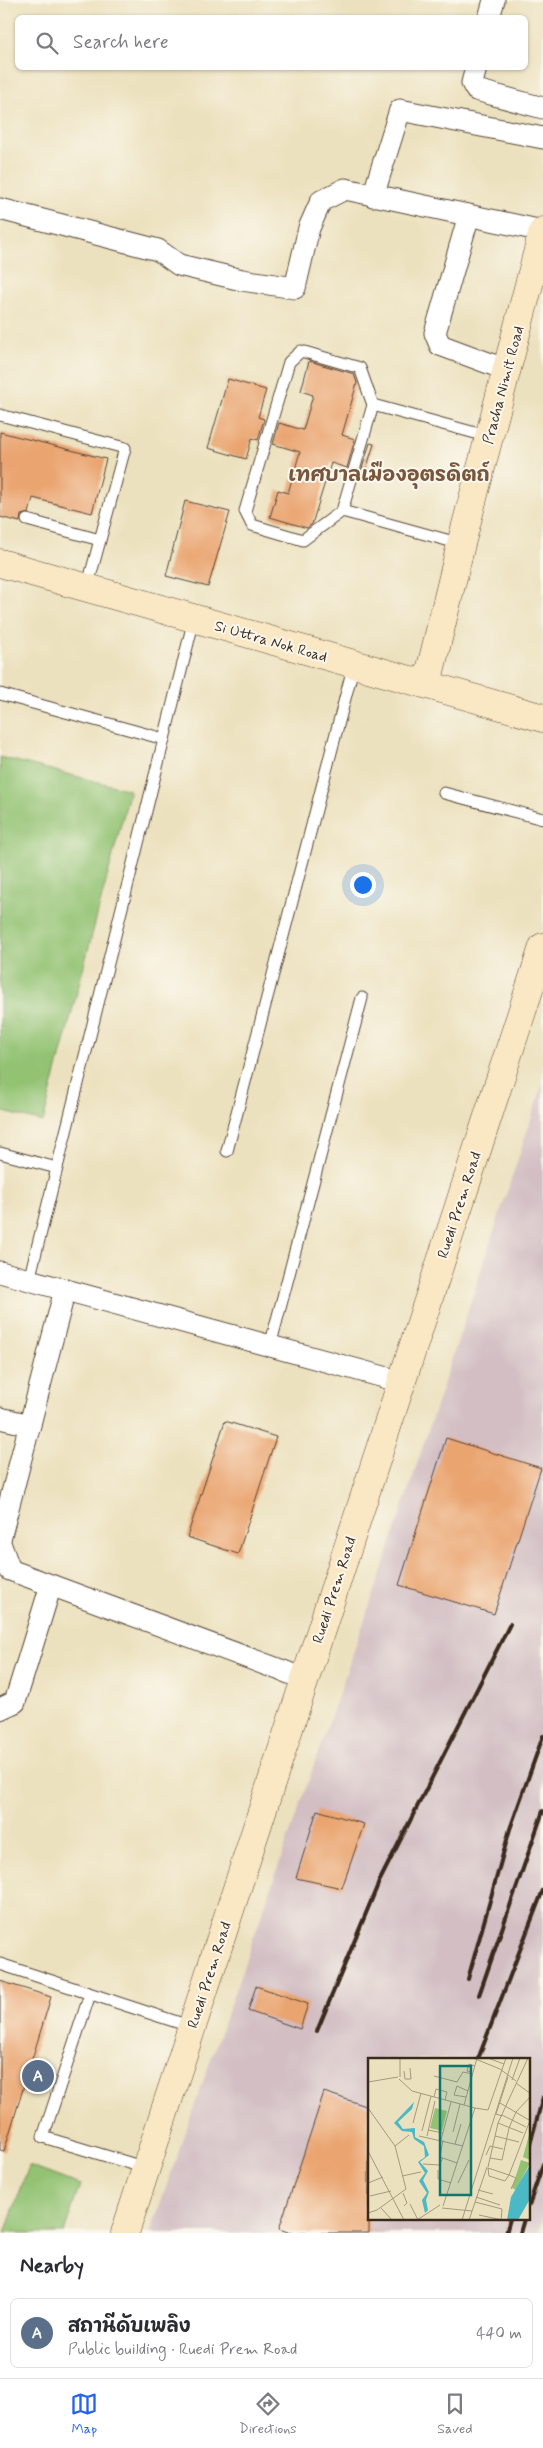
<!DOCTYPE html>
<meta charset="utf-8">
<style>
:root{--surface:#fff;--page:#f2f2f3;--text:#2b2b33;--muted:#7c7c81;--line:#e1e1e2;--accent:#2563eb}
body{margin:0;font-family:Mynerve,"Playpen Sans Thai",sans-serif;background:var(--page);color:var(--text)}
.you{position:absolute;left:362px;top:884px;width:18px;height:18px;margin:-12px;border:4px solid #fff;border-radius:50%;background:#1a73e8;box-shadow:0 0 0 8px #1a73e833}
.badge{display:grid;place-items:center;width:32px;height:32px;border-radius:50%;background:var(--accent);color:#fff;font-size:16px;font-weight:700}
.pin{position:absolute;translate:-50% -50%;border:2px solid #fff;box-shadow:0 1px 5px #0006}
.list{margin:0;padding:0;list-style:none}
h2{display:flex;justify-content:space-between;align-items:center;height:65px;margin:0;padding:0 20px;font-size:21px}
h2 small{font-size:16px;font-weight:400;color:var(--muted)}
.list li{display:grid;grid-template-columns:32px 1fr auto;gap:15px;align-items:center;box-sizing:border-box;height:70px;margin:0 10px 10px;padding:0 10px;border:1px solid var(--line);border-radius:8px}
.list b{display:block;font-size:19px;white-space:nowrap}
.list p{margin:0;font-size:16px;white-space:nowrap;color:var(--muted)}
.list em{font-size:16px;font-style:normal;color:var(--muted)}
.icon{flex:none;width:28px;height:28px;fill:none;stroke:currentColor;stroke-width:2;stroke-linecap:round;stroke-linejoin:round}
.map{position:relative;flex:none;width:543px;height:2233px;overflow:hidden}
.search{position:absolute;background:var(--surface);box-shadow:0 1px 4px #0004;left:15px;right:15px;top:15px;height:55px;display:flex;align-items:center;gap:12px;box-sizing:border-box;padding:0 18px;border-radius:8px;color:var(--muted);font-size:19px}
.sheet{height:145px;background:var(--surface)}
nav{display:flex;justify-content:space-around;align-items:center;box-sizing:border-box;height:70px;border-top:1px solid var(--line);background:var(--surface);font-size:14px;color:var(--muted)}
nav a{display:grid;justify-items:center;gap:2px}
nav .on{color:var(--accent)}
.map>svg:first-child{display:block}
.industrial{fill:#d2bec3;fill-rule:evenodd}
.green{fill:#92c272;stroke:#667648}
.building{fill:#eaa470}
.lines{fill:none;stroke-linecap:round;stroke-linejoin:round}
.lane-casing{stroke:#564536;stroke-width:13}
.street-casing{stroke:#564536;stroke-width:23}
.secondary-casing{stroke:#564536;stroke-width:29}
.lane{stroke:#fff;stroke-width:11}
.street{stroke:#fff;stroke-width:21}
.secondary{stroke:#fae7c3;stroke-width:28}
.rail{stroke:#3b2a1e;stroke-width:4}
.labels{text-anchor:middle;stroke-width:4;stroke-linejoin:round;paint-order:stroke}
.street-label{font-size:15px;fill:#3b2a1e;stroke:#fbf7ec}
.district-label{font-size:20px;font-weight:bold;fill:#78553b;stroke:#fbf7ec}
.inset-road{fill:none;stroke:#a5987e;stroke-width:1}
.view{fill:#0f766e;fill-opacity:0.15;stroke:#0f766e;stroke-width:2.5}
.inset-edge{fill:none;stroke:#3b2a1e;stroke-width:2.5}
</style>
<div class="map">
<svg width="543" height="2233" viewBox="0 0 543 2233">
<rect width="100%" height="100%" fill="#fbf7ec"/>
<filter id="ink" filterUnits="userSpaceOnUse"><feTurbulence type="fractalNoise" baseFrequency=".02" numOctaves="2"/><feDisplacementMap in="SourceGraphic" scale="10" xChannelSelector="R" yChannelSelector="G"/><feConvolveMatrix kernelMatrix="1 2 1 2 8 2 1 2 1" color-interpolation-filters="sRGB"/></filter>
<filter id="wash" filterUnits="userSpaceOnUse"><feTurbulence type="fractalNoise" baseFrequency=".0096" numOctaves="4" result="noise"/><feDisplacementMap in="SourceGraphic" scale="20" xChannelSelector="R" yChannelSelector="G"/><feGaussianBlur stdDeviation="1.12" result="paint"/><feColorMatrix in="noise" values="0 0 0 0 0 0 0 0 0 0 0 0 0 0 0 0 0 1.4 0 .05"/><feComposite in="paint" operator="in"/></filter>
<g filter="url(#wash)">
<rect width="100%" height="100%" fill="#ece1be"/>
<!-- industrial -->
<path class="industrial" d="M543,1083V2216L538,2233H150L379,1579ZM369,2059H529V2219H369Z"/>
<!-- green -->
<g class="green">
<path d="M0,757L130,790L43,1122L0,1111Z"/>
<path d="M29,2166L80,2185L64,2233H5Z"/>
</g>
<g id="blocks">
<!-- building -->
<g class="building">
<path d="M309,361L354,374L357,383L342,435L355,439L347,468L331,463L312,524L307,528L270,517L278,490L288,493L300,452L273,444L279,423L303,430L313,395L301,391Z"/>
<path d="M228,379L266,390L258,417L264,419L258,440L252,438L246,459L208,448Z"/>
<path d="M0,432L106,459L92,513L33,498L29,513L21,515L20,522L0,517Z"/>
<path d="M370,443L374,444L365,473L361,472Z"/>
<path d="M185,501L230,512L208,587L166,576Z"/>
<path d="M225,1421L276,1437L238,1554L187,1537Z"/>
<path d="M446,1438L541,1468L494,1614L399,1585Z"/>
<path d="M317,1810L364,1824L342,1888L296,1878Z"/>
<path d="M0,1981L51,1997L4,2151L0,2150Z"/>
<path d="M256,1986L308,2004L300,2029L248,2011Z"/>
<path d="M324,2092L369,2107V2233H291L279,2229Z"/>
</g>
</g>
</g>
<g filter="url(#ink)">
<use href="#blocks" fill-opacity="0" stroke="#564536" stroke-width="1"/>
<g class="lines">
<defs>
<g id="lane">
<path d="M0,415L125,448L87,588"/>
<path d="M342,511L373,405"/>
<path d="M27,520L100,540"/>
<path d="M461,544L342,511L303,540L252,525L245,511L289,362L301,351L360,368L373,405L490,437"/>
<path d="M0,694L164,739"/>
<path d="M444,793L543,819"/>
<path d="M227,1151L354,664"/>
<path d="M0,1153L57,1168"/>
<path d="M29,1280L194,619"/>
<path d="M270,1346L362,998"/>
<path d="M0,1964L192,2027"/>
<path d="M90,1994L43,2137L146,2168"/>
</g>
<g id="street">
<path d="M489,18L494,0"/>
<path d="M476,68L472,83L476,90L543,108"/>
<path d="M373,196L400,110L543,138"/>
<path d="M0,209L158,250L179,265L242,280L295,288L309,228L321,201L345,189L543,231"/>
<path d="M469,215L435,333L440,345L507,370"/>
<path d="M0,1272L402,1382"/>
<path d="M0,1418L30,1425"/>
<path d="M0,1539L65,1290"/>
<path d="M0,1543L10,1570L305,1679"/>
<path d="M0,1709L15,1702L51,1585"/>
</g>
<g id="secondary">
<path d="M0,563L543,718"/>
<path d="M427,684L461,544L543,231"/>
<path d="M125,2233L543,947"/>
</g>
</defs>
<!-- lane casing -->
<use href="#lane" class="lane-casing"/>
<!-- street casing -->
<use href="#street" class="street-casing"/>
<!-- secondary casing -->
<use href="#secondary" class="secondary-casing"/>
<!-- lane -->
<use href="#lane" class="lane"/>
<!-- street -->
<use href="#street" class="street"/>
<!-- secondary -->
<use href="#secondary" class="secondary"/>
<!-- rail -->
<g class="rail">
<path d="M468,1979L510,1829L543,1736"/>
<path d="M479,1995L543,1811"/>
<path d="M317,2031L379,1882L510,1624"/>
<path d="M478,2059L543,1890"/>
<path d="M529,2148L543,2097"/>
<path d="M529,2205L543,2164"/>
<path d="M506,2233L510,2219"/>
<path d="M520,2233L524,2219"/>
</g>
</g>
</g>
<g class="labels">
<!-- street labels -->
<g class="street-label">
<text transform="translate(503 385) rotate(-75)" y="5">Pracha Nimit Road</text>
<text transform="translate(271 641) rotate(16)" y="5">Si Uttra Nok Road</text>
<text transform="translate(459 1205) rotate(-72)" y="5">Ruedi Prem Road</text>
<text transform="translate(334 1590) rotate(-72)" y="5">Ruedi Prem Road</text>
<text transform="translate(209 1975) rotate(-72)" y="5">Ruedi Prem Road</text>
</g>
<!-- district labels -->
<g class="district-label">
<text x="389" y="481">เทศบาลเมืองอุตรดิตถ์</text>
</g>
</g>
<!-- overview -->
<g transform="translate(368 2058)">
<rect width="162" height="162" fill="#ece1be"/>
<path d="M67,50L79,53L74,73L62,70ZM162,73L163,102H162L155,99ZM153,102L162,105L148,132L144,130Z" fill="#92c272"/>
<path d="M46,44L44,51L30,64L35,71L47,70V79L56,84L61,97L52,104L60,113L55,122L61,134L58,142L60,152L57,155L54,142L59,135L51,123L57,115L50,104L57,99L56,88L46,81L44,74L34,73L26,65ZM162,107V141L150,162H139L143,139Z" fill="#4bb9c5"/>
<path class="inset-road" d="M32,0V19M105,0L132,11L148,23M120,0L136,6M36,13L37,21H43L42,10M103,14L99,13L101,6L107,8M66,18L89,24L95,14L105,16M31,21L44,33L96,47M144,22L152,0M0,24L30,19M148,25L163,36M66,39L68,31L79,34L77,42M98,39L86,37L89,28L100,33M132,45L161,62M0,50L27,88L38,131L9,152L0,155M107,50L120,52L138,0M134,57L158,69M134,58L128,56L140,19M45,65L53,35M130,65L155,75M60,72L75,75M54,73L63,38M85,74L92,46M51,78L95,88M59,78L67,43M127,78L151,84M73,82L83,44M75,82L72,99L89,105M87,86L93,66M27,88L41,77M0,93L36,162M118,97L122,88L135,91M122,100L134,102L141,70L148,54L163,38M55,106L71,107L75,100M120,109L130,65L160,0M120,110L141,117L163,60M120,110L121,118L137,123L141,117L148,120L143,131M70,112V121L83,125M34,118L53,114M0,125L15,119M90,125L101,102M110,132L125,136M35,135L39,145L36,148M2,138L23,133M108,139L132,147M107,144L134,151L133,162M42,146L50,162M75,148L107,50L96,47L109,0M13,150L24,162M74,150L104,153M111,157L134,162M49,162L72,147M94,162L145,0M101,162L119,109"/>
<path class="view" d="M72,8H103V137H72Z"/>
<rect width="162" height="162" class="inset-edge"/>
</g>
</svg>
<div class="you"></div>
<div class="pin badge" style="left:38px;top:2076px;background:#5c6f8a">A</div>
<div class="search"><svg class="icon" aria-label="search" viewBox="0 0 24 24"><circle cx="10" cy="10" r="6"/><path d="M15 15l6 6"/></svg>Search here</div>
</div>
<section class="sheet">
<h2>Nearby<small></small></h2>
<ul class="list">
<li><span class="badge" style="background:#5c6f8a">A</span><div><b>สถานีดับเพลิง</b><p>Public building · Ruedi Prem Road</p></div><em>440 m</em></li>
</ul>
</section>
<nav>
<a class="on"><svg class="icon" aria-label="map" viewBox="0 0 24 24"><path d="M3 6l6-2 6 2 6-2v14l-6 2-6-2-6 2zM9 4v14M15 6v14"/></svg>Map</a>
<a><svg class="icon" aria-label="directions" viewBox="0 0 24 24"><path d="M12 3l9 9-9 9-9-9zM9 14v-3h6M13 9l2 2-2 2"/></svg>Directions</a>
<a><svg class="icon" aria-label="saved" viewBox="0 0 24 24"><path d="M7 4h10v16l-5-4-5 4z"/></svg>Saved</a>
</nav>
